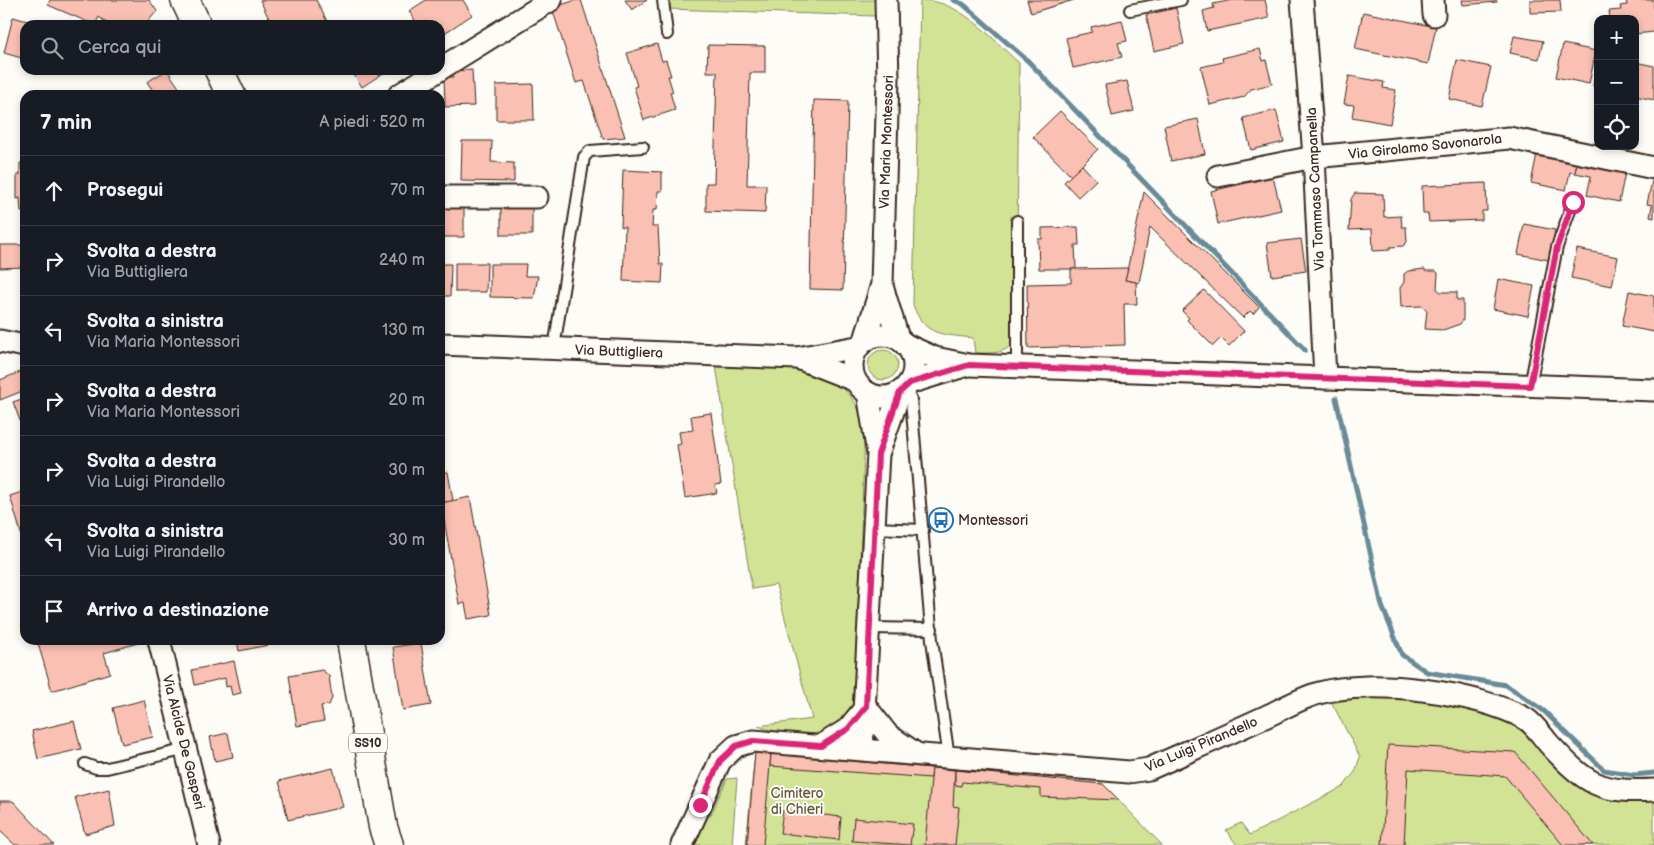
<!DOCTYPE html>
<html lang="it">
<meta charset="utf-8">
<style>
:root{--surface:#171b24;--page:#242831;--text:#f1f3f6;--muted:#9ea1a6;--line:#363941}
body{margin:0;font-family:"Balsamiq Sans",sans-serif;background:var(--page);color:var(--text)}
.controls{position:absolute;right:15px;top:15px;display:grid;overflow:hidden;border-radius:10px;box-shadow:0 2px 8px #0003}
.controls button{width:45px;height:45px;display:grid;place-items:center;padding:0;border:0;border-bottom:1px solid var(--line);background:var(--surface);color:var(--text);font:25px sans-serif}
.stop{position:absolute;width:15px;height:15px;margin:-11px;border:4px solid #db2777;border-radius:50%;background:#fff}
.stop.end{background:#db2777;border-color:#fff;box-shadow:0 1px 5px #0008}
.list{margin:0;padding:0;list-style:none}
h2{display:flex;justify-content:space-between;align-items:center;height:65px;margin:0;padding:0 20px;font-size:21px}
h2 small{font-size:16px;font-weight:400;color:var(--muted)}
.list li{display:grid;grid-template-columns:32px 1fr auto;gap:15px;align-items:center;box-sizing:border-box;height:70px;padding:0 20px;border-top:1px solid var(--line)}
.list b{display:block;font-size:19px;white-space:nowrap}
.list p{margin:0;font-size:16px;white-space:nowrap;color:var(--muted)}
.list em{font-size:16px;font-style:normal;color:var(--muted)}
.icon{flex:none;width:28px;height:28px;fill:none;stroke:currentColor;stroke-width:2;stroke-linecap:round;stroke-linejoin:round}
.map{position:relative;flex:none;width:1654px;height:845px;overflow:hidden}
.search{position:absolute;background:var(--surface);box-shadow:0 2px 8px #0003;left:20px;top:20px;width:425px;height:55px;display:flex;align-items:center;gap:12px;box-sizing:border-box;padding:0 18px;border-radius:15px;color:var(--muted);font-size:19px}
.panel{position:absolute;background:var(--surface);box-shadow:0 2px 8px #0003;left:20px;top:90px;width:425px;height:555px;border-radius:15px}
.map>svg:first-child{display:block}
.green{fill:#d2e396;stroke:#86865a}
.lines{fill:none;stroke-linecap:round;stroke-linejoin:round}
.stream{stroke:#688b97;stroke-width:5}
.building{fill:#fac0b3;stroke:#3b2a1e}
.service-casing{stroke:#3b2a1e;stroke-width:14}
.minor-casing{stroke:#3b2a1e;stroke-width:25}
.primary-casing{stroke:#3b2a1e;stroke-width:31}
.service{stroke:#fdfcf7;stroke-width:10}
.minor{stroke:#fdfcf7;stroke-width:21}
.primary{stroke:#fdfcf7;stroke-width:28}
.route{stroke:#db2777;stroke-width:6}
.labels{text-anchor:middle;stroke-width:4;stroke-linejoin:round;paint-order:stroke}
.shield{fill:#fdfcf7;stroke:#75695f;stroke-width:1}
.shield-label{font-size:12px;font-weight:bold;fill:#3b2a1e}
.street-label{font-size:14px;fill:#3b2a1e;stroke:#fdfcf7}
.poi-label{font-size:14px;fill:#3b2a1e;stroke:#fdfcf7;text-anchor:start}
.park-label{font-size:14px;fill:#61583c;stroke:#fdfcf7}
</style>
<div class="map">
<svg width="1654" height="845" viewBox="0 0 1654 845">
<rect width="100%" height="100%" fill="#fdfcf7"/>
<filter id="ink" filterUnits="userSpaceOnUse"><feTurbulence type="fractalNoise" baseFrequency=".02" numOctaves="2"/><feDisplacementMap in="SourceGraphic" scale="10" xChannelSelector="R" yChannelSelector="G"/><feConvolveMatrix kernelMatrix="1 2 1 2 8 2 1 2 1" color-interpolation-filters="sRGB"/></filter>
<g filter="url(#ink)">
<!-- green -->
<g class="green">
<path d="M663,0H876L875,16L667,9Z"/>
<path d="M920,0C961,0 991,38 1019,63L1016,337C1009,355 992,353 975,353L973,338C942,334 925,337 913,305Z"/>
<circle cx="883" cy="365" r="15"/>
<path d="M716,366C762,368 845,359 861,417C864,428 863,441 864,452L855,700C851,709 845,720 837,726C821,739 777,734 758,726L812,719L776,585L752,589Z"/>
<path d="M1331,696L1413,697L1477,706L1530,723L1547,754L1654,795V845H1237L1226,830L1241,823L1250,835L1343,787L1355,772L1360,757L1331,701Z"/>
<path d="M755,753L1103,784L1162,845H746Z"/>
<path d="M737,778L732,845H690L703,813L710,816L727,779Z"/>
</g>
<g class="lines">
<!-- stream -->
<g class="stream">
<path d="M953,0L963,4L1028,61L1305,350"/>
<path d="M1336,398L1382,606L1402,655L1427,672L1506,685L1544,711L1604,770L1634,775L1654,773"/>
</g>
</g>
<!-- building -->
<g class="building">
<path d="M50,0H149L157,11L145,25H109L99,17L95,25L48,5Z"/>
<path d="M260,0H316L329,25H272Z"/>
<path d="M426,0H463L472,15L440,36V25H418L409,11Z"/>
<path d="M576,0H581L625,137L603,139L584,81L576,83L552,8Z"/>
<path d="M625,0H647L632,10Z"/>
<path d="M1027,0H1074L1031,13Z"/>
<path d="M1233,0H1265L1269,18L1207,31L1203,11L1214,8L1213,4Z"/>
<path d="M1462,0H1496L1497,2L1463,5Z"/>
<path d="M1530,0H1560L1561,12L1530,13Z"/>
<path d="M1626,0H1654V32L1635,34V19H1610L1609,11L1621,10L1620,6L1627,5Z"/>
<path d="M1176,8L1184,44L1154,51L1146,15Z"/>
<path d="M1363,12L1436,27L1428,64L1355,49Z"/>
<path d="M13,17L42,25H25V59L4,53Z"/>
<path d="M1122,20L1127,41L1118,43L1122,57L1073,68L1066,38L1092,32L1091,27Z"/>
<path d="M1514,36L1543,41L1539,59L1510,53Z"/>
<path d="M657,44L662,61L666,60L671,76H668L673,92H670L675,110L644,120L634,87L637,86L627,53Z"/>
<path d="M1563,44L1596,51L1589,84L1556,77Z"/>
<path d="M708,45L765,46V73H750L747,185H766L765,213L706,211V183H714L717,72H707Z"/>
<path d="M1260,49L1263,61L1266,60L1272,84L1251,89L1244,97L1210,105L1201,67L1223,62L1222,58Z"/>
<path d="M1457,60L1491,67L1482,106L1449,99Z"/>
<path d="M1598,60V87L1593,86Z"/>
<path d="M1635,62L1654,66V100L1635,96Z"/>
<path d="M167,70L180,89L176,92L178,95H156L147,82Z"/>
<path d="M351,70H388L362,87Z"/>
<path d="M472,70L474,106L445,107L444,77H453V71Z"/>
<path d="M1349,76L1384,82L1383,88L1396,90L1390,124L1352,117L1354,105L1344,104Z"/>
<path d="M1127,81L1134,111L1112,116L1105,85Z"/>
<path d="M533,84L534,120H496V85Z"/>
<path d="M814,100L848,101L843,290L810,289Z"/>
<path d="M1276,110L1284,142L1251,150L1243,118Z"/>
<path d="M1060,111L1098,149L1071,176L1033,137Z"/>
<path d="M1198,119L1205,154L1171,161L1164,126Z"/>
<path d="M462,141H492L491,162L514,163V182L461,181Z"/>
<path d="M1538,149L1578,158L1575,173L1570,172L1566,190L1531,183Z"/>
<path d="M1578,158L1626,168L1619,202L1587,195L1591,176L1575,173Z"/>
<path d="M20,163H25V212H21L20,198L17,199V175H20Z"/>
<path d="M1082,165L1096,180L1078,197L1064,182Z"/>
<path d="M623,170L662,172V191H658L657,210H653L652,227H658L660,264H663L662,283L623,281L625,227H621Z"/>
<path d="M1273,177L1281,210L1218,224L1211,191Z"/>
<path d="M1652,181L1654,182V218L1650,217L1652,205L1647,204Z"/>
<path d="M1486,183L1487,211H1482V220L1429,222L1428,214H1423L1422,186Z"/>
<path d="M1144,192L1259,307L1253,314L1250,311L1243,318L1150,227L1139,283L1125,280Z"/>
<path d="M1355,193L1383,194L1384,217L1401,216L1402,227H1406L1407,242L1403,246L1390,247V250L1373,251L1372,229L1349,230L1351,199Z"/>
<path d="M440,203L464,204V237H440Z"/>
<rect x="501" y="204" width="31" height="31"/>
<path d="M1524,224L1555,230L1549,260L1518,254Z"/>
<path d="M1078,227L1079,245H1075L1076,269H1039L1038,239H1042V228Z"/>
<path d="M1301,239L1306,271L1272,276L1267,243Z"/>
<path d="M0,245H25V267L0,268Z"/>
<path d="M1577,249L1618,257L1612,286L1571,278Z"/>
<path d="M455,263H487L486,292H455Z"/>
<path d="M440,264H451L450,296H440Z"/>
<path d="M490,264H526L525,276H538L534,298L490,297Z"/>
<path d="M1128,268L1125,280L1136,282L1137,304H1124L1125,345L1028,348L1027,284L1071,283V269Z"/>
<path d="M1425,269V271H1436L1438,273L1437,289L1441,292H1457V300H1463V320L1460,324L1443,330L1425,329L1427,310L1422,306L1401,307L1400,288L1404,282V274L1408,271Z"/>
<path d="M1498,279L1534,286L1528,316L1493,309Z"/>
<path d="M1204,290L1244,331L1229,346L1221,338L1213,346L1187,320L1189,318L1182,311Z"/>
<path d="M1629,291L1654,296V332L1622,326Z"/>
<path d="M25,370V390L0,400V380Z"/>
<path d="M25,398V426H22L13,402Z"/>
<path d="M711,413L721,484L715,485L717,493L685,498L677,445L681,444L679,432L693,430L691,416Z"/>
<path d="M448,472L453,501L440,503V473Z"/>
<path d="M25,491V539L23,540L10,496Z"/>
<path d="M470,497L491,615L468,619L465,603L459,604L441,503Z"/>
<path d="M37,640H148L104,653L110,673L52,691Z"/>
<path d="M237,640H288V641L239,651Z"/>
<path d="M421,643L431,705L403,710L393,647Z"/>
<path d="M234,661L241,693L232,695L230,686L226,687L225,678L195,685L192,670Z"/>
<path d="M322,670L329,676L332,698L329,705L321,706L324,721L297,726L289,676Z"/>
<path d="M144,700L153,737L122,744L113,708Z"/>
<path d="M74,721L81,749L38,759L32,731Z"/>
<path d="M228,733L233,757L215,761L210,737Z"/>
<path d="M1388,745L1515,752L1593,845H1563L1505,776L1408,769L1404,845H1382Z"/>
<path d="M755,753L771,754L763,845H747Z"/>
<path d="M771,754L932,768L931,778L770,766Z"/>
<path d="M333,768L343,807L288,820L279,781Z"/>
<path d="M932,768L955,770L953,806L959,807L955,845H925Z"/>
<path d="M955,770L1103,784L1119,800L1041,797V789L962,782L961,786L955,785Z"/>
<path d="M109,789L115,826L85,834L75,797Z"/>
<path d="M0,801H13L54,845H15L0,831Z"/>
<path d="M783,810L841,817L839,840L780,833Z"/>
<path d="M854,818L913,824L910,845L852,841Z"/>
</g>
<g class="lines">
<defs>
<g id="service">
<path d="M663,0L667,34"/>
<path d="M1130,10L1181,0"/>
<path d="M1017,221V368"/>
<path d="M554,348L584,157L590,151L643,147"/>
<path d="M1530,386L1557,247L1573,202"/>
<path d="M905,388L911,400L932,640L949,758"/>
<path d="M875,528L923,530"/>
<path d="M870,628L932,629"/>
<path d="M85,764L96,768H107L187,749"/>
</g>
<g id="minor">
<path d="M1302,0L1314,157L1325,378"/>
<path d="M1433,0L1434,15"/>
<path d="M440,69L551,0"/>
<path d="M399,95L439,70"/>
<path d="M1218,176L1314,157L1509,138L1654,168"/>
<path d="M440,197H537"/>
<path d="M882,286L898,338"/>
<circle cx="883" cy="366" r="31"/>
<path d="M865,340L882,284L888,79L886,0"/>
<path d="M0,341L25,346"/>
<path d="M440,344L797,358L857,347"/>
<path d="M906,345L935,358L969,365L1654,390"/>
<path d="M798,358L854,380"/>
<path d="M909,383L964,366"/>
<path d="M879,451L900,392"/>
<path d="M159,640L209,845"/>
<path d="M821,746L848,729L866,707L888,735L915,753"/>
<path d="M862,749L878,454L868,393"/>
<path d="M682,845L720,761L736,746L753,741L1129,772L1149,769C1189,751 1228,734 1267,716C1284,708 1301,698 1319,693C1372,678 1478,692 1526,719C1535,725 1542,736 1549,744C1586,784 1599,793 1654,790"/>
</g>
<g id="primary">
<path d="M185,0L197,25"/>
<path d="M219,70L231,95"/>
<path d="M351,640L383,827L389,845"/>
</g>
</defs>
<!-- service casing -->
<use href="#service" class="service-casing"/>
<!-- minor casing -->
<use href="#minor" class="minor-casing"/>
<!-- primary casing -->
<use href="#primary" class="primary-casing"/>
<!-- service -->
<use href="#service" class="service"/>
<!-- minor -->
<use href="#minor" class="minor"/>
<!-- primary -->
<use href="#primary" class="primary"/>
</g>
</g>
<g class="lines" filter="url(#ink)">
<!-- route -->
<path class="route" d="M700,805L720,761L736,746L753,741L821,746L848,729L866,707L878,454L900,392L910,383L969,365L1530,386L1557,247L1573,202"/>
</g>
<!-- icons -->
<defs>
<symbol id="bus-ring" viewBox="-11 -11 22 22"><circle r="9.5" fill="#fdfcf7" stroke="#1f6fb2" stroke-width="1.5"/><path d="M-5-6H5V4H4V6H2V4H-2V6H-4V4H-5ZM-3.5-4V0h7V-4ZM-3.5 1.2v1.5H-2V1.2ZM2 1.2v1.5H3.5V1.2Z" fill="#1f6fb2"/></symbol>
</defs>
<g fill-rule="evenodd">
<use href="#bus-ring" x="927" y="506" width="28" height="28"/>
</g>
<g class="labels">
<!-- shield labels -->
<rect class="shield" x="349" y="733.5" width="38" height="19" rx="4"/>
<g class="shield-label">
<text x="368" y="747">SS10</text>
</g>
<!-- street labels -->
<g class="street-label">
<text transform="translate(886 142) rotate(-88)" y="5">Via Maria Montessori</text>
<text transform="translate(1425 146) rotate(-6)" y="5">Via Girolamo Savonarola</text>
<text transform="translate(1315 189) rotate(-93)" y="5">Via Tommaso Campanella</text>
<text transform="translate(619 351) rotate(2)" y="5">Via Buttigliera</text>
<text transform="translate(184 742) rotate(76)" y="5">Via Alcide De Gasperi</text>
<text transform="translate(1201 744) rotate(-23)" y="5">Via Luigi Pirandello</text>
</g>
<!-- poi labels -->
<g class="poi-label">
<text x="958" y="525">Montessori</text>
</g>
<!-- park labels -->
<g class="park-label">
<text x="797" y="798">Cimitero<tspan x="797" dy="16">di Chieri</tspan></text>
</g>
</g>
</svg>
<div class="controls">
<button>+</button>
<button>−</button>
<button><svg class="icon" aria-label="locate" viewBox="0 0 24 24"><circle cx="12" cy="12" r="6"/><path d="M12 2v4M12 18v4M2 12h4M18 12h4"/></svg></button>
</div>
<div class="stop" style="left:1573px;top:202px"></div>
<div class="stop end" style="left:700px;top:805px"></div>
<div class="search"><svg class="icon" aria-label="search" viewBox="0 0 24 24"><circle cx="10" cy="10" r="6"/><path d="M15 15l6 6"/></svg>Cerca qui</div>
<section class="panel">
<h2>7 min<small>A piedi · 520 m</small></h2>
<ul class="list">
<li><svg class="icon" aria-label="ahead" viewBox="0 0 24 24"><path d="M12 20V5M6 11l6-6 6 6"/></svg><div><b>Prosegui</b></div><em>70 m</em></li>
<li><svg class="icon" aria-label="right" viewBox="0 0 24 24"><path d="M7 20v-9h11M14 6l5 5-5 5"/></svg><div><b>Svolta a destra</b><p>Via Buttigliera</p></div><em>240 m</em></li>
<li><svg class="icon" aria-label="left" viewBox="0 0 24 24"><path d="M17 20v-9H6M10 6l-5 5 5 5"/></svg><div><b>Svolta a sinistra</b><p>Via Maria Montessori</p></div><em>130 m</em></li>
<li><svg class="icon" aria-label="right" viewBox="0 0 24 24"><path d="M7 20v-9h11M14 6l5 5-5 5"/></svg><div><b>Svolta a destra</b><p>Via Maria Montessori</p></div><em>20 m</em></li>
<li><svg class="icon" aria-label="right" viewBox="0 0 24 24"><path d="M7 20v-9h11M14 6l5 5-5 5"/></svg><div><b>Svolta a destra</b><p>Via Luigi Pirandello</p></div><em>30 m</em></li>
<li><svg class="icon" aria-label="left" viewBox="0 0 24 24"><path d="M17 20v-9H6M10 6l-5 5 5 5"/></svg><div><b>Svolta a sinistra</b><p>Via Luigi Pirandello</p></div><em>30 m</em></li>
<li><svg class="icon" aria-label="arrive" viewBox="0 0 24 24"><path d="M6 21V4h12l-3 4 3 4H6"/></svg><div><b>Arrivo a destinazione</b></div></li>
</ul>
</section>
</div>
